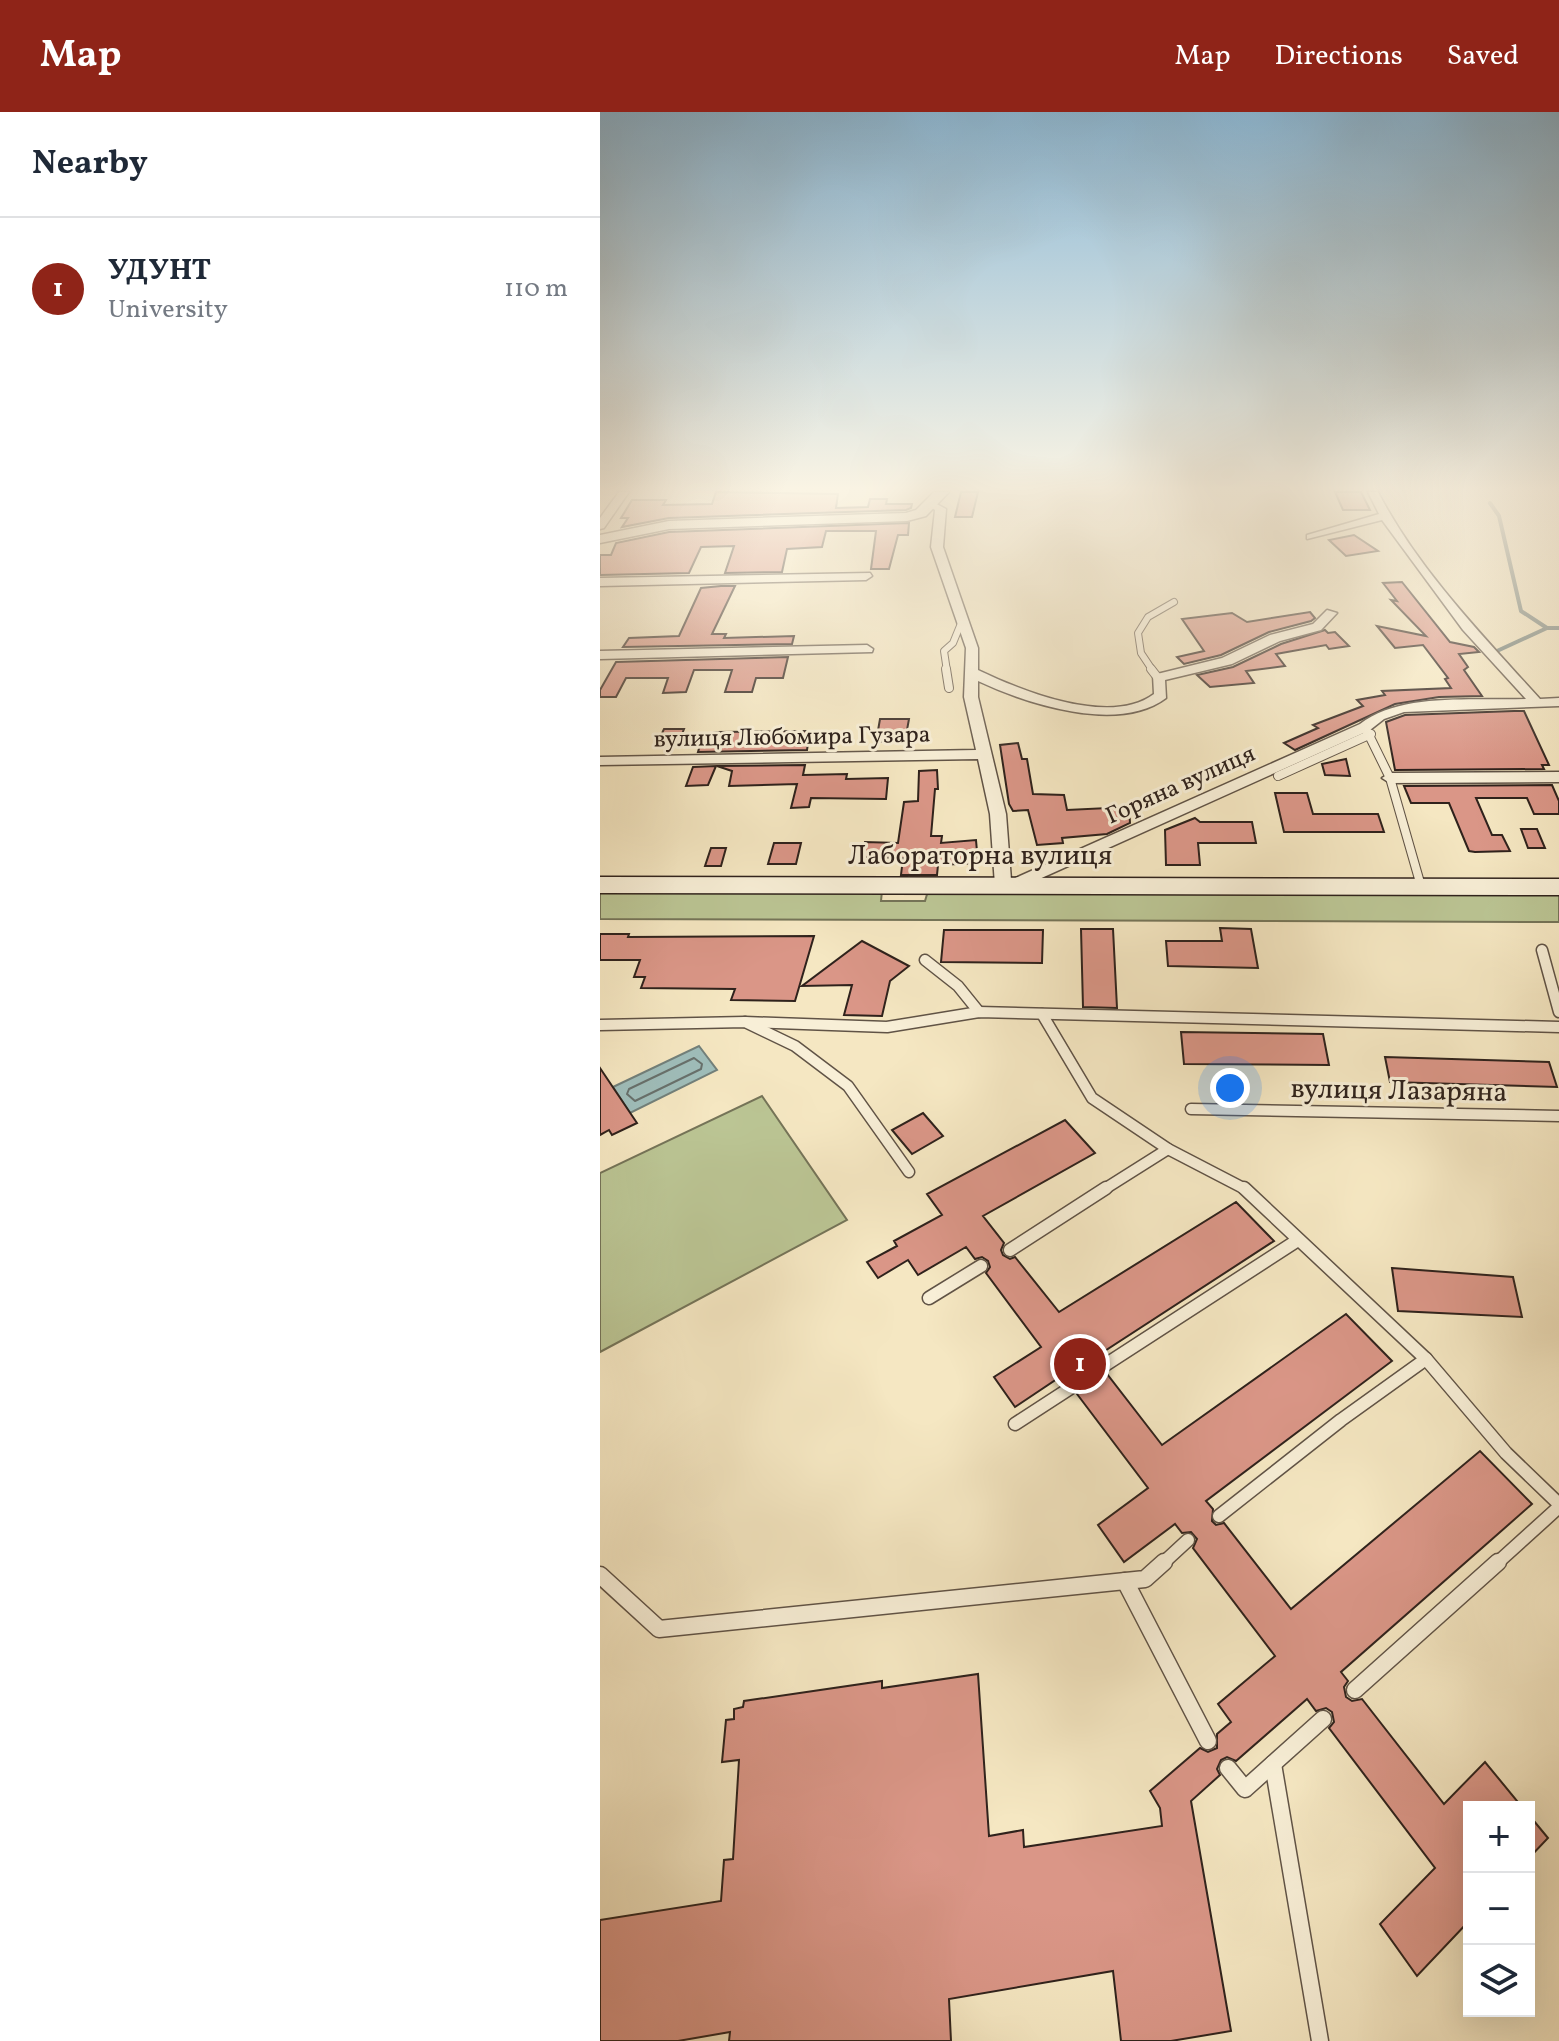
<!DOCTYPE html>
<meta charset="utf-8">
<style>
:root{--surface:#fff;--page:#f2f2f3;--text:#1f2937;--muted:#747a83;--line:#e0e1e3;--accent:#8f2418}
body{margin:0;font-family:Vollkorn,serif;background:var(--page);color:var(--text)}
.controls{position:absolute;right:24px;bottom:24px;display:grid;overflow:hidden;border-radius:0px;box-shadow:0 8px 32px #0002}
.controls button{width:72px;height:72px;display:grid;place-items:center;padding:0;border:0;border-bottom:2px solid var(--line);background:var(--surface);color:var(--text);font:40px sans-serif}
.you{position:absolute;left:630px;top:976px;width:28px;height:28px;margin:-20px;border:6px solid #fff;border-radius:50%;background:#1a73e8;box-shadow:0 0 0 12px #1a73e833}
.badge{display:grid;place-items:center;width:52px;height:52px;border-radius:50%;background:var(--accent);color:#fff;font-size:26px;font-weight:700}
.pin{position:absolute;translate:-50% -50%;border:4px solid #fff;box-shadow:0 2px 8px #0006}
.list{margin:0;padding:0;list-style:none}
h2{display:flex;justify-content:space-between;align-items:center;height:104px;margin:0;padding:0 32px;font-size:34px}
h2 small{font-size:26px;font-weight:400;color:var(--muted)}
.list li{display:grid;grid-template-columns:52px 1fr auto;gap:24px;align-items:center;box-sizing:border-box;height:144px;padding:0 32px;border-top:2px solid var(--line)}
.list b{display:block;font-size:30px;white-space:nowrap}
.list p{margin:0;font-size:26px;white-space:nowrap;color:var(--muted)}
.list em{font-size:26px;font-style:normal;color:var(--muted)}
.icon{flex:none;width:44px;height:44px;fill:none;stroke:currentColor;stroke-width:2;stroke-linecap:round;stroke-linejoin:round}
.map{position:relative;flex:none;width:959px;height:1929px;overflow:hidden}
header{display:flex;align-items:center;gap:48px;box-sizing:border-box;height:112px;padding:0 40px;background:var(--accent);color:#fff}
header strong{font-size:38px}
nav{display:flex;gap:44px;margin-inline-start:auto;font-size:28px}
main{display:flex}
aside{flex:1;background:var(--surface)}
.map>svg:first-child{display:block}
.green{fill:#bbc594;stroke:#757458;stroke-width:2}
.water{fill:#9fbebb;stroke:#72807b;stroke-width:2}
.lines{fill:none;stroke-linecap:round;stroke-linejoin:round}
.shore{stroke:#67706c;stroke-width:2}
.stream{stroke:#72807b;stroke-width:4}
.building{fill:#da9687;stroke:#2f221c;stroke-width:2}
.service-far4-casing{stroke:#605346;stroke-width:8}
.service-far3-casing{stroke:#605346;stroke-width:10}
.service-far2-casing{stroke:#605346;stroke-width:13}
.service-far1-casing{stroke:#605346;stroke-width:15}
.service-casing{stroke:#605346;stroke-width:19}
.minor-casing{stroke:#605346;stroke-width:3}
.tertiary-casing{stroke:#605346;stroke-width:3}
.secondary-casing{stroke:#2f221c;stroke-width:3}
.service-far4{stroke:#f8efd7;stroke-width:6}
.service-far3{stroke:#f8efd7;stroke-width:8}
.service-far2{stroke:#f8efd7;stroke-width:10}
.service-far1{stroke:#f8efd7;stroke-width:12}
.service{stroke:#f8efd7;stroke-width:16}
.minor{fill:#f8efd7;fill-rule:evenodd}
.tertiary{fill:#f8efd7;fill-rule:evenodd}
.secondary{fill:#f8efd7;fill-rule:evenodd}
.labels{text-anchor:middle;stroke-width:6;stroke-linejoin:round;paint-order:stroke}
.far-street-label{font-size:24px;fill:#2f221c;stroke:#f8efd7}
.street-label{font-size:28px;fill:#2f221c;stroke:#f8efd7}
</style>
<header>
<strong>Map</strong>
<nav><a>Map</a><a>Directions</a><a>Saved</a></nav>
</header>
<main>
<aside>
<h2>Nearby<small></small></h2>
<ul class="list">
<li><span class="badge">1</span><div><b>УДУНТ</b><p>University</p></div><em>110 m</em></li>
</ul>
</aside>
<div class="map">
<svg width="959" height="1929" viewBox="0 0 959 1929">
<rect width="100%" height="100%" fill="#f5e7c2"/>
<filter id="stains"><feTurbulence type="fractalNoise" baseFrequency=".0025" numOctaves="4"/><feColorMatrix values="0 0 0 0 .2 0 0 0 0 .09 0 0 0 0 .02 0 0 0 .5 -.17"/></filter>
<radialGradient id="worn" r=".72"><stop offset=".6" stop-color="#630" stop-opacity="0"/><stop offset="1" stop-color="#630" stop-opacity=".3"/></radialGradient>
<!-- green -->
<g class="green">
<path d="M282,779L281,789H325L328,779L959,781V810L0,807V781Z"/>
<path d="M162,984L247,1108L0,1240V1061Z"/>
</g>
<!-- water -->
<path class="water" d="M99,934L117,958L30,1001L13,975Z"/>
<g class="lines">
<!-- shore -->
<path class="shore" d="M94,946L102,952L101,957L35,989L27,982L29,977Z"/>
<!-- stream -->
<g class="stream">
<path d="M890,391L899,404L921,499L947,516H959"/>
<path d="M897,539L947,516"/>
</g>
</g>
<!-- building -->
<g class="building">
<path d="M116,380L238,382L236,396L268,395L270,387H287L286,392H312L311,396L306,398L69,406L22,415L28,406H21L32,388H66L63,393L112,392Z"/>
<path d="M361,380H378L372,405H355Z"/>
<path d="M735,380H761L770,398H743Z"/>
<path d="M309,411L308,423H298L289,457H271L276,419H226L222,435L187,437L182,460L125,461L134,434L101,435L89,461L0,463V443H11L16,431L69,420Z"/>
<path d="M754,423L778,439L746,444L729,428Z"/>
<path d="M802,470L850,530L874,535L879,540L859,542L868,555L864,558L882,584L839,585L795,592L695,638L684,631L718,616L713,613L763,594L757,588L785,583L782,579L851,576L845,567L848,566L823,533L795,536L777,514L826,524L791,488L797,489L783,471Z"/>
<path d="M121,474H135L112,522H126L124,526L194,524L192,532L23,535L29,526L79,524L101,476Z"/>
<path d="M710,500L715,506L711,509L669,520L621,543L584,552L577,545L604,539L582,507L632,501L647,510Z"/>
<path d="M725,518L728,521L735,520L749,534L729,537L726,533L676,542L685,554L646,559L654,571L610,575L597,563L633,555L681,532Z"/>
<path d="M188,545L183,566H156L152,580H125L132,558H94L86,580L63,581L68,566H26L16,585H0V578L16,550Z"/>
<path d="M914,599H924L949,653H942L944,657L795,658L786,610L805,603Z"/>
<path d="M280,607H309L305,629L276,630Z"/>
<path d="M64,617H84L78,632H57Z"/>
<path d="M210,619L207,638L98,640L103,623L117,620Z"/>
<path d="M418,631L422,647H427L433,682L464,683L467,698L529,695L530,711L507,722L462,726L463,731L437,733L428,698L413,699L409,692L400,633Z"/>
<path d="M746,647L750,664L725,663L722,652Z"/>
<path d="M205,653L203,663L247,662L246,667L288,666L286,687L211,686L209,695L191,696L197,672L129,674L132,659L117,654Z"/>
<path d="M116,654L108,673L86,674L93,655Z"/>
<path d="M337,658L338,677H335L331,724H342L341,731L376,728L378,751L338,753L337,763H301L303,746L261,745L265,730L298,731L304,690L318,689L319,659Z"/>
<path d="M952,673L959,689V702H934L927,686H876L892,723H902L910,739L875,740L869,739L849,691H811L804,674Z"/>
<path d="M675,681H707L713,702H778L784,720H684Z"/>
<path d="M595,706L600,710H652L656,731H598L600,753H566L565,718Z"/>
<path d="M921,717H937L945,736H928Z"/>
<path d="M174,731H201L196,752H168Z"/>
<path d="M111,736H126L121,754H105Z"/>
<path d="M620,816L651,817L658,856L568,854L566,829H622Z"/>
<path d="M481,817H513L517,896L483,895Z"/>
<path d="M344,818H443L442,851L341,850Z"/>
<path d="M0,822H29L28,825L214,824L195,889L131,888L135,877L41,876L45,865H34L40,848H0Z"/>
<path d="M262,829L309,854L290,869L282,904L244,903L252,873L202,874Z"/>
<path d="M581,920L723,922L729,953L584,952Z"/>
<path d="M785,945L949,950L957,975L790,970Z"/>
<path d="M0,956L37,1011L12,1023L9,1018L0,1023Z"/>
<path d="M323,1001L343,1024L312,1042L292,1018Z"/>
<path d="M465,1008L495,1041L383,1104L404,1131L401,1138L403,1143L410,1147L415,1145L459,1200L636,1090L674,1129L494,1246L495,1260L502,1264L507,1262L562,1333L746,1202L792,1249L606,1389L613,1397L612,1409L616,1413L624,1411L691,1497L880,1339L932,1392L741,1560L748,1569L744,1575L746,1585L752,1589L762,1587L844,1692L885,1650L922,1695H869V1809L817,1864L780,1812L835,1756L729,1616L734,1610L732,1600L726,1596L716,1599L707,1587L636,1649L627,1645L621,1648L617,1657L620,1663L591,1689L631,1919L571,1929H521L513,1859L349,1887L351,1929H129L130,1920L78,1929H0V1808L121,1789L124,1748L133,1747L139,1648L122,1650L126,1608L134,1607V1597L143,1595L144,1589L282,1569V1576L378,1562L389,1724L423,1718L424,1735L562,1714L560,1696L550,1679L600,1636L608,1640L617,1636V1622L631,1610L618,1592L675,1544L593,1436L597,1427L591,1420L582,1421L575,1412L524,1450L498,1413L548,1376L477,1282L481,1275L477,1267L466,1268L463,1263L415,1295L394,1265L441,1235L386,1161L390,1155L388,1149L382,1145L375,1147L366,1135L318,1163L308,1148L278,1166L267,1150L297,1134L294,1129L342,1103L327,1082Z"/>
<path d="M792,1156L913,1165L922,1205L798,1199Z"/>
<path d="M929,1703L948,1726L929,1746Z"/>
</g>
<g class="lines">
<defs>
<g id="service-far4">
<path d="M347,559L344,539L353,531L362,509"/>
<path d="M553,559L541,541L538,521L548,505L574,490"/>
</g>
<g id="service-far3">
<path d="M346,557L349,576"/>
<path d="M551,557L558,566"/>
<path d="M765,615L790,666L821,774"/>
<path d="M678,664L771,622"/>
</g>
<g id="service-far2">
<path d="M942,838L959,900"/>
<path d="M325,848L358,874L379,900"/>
<path d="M442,902L492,986L568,1037L647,1078"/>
<path d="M145,910L287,915L379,900L959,915"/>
<path d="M0,913L145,910L195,934L248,974L309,1060"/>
<path d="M591,997L959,1004"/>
<path d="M503,1078L568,1037"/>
</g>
<g id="service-far1">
<path d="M644,1076L826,1247L906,1341L959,1392"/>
<path d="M410,1138L506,1076"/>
<path d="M329,1186L381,1154"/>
<path d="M502,1255L698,1128"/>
<path d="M415,1312L472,1275"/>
<path d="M619,1404L741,1308L826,1247"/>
<path d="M562,1452L588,1428"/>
<path d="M896,1452L959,1395"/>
</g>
<g id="service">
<path d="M0,1463L59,1517L545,1467L564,1450"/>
<path d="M525,1469L608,1629"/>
<path d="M755,1578L898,1450"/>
<path d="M673,1652L720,1929"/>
<path d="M628,1656L645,1677L723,1607"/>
</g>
<g id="minor">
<path d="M19,380H29L4,416L0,417V406Z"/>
<path d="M768,380H778C817,456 883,524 940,587L959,586V594L804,600L784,607L770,618L415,778H403L395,773L390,702L378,647L0,653V645L376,638L364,585L366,536L331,435L335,398L326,392L331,389L346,397L343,435L378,536V558C422,579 510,615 554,582L553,563L622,546L670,523L713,512L727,498L737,501L721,518L680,529L632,552L565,568L566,586C518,622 427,592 378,569V585L406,702L411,768L760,612C801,580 875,589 926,587L863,518L782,408L707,427V423L779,402Z"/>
<path d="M270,461L272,464L266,468L0,474V466Z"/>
<path d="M267,533L273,537L272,540L0,547V539Z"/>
<path d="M959,660V670L790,671L782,666L790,661Z"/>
</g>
<path id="tertiary" d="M334,380H349L326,404L307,409L69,417L0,431V423L69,409L306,401L316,398Z"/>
<path id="secondary" d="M0,765L959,767V783L0,781Z"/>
</defs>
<!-- service-far4 casing -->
<use href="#service-far4" class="service-far4-casing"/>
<!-- service-far3 casing -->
<use href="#service-far3" class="service-far3-casing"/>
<!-- service-far2 casing -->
<use href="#service-far2" class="service-far2-casing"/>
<!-- service-far1 casing -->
<use href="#service-far1" class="service-far1-casing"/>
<!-- service casing -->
<use href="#service" class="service-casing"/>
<!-- minor casing -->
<use href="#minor" class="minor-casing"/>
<!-- tertiary casing -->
<use href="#tertiary" class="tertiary-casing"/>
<!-- secondary casing -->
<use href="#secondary" class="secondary-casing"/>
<!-- service-far4 -->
<use href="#service-far4" class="service-far4"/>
<!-- service-far3 -->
<use href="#service-far3" class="service-far3"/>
<!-- service-far2 -->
<use href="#service-far2" class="service-far2"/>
<!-- service-far1 -->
<use href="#service-far1" class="service-far1"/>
<!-- service -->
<use href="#service" class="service"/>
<!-- minor -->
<use href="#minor" class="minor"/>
<!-- tertiary -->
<use href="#tertiary" class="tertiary"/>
<!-- secondary -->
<use href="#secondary" class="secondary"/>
</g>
<!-- sky -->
<linearGradient id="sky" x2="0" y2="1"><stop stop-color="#8bb8d6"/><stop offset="0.58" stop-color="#faf4e4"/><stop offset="1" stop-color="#faf4e4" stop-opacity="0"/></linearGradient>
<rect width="959" height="650" fill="url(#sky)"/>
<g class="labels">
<!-- far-street labels -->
<g class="far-street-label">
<text transform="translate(192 624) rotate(-1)" y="8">вулиця Любомира Гузара</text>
<text transform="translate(580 672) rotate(-24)" y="8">Горяна вулиця</text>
</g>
<!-- street labels -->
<g class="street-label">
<text x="380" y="752">Лабораторна вулиця</text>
<text transform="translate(799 977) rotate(1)" y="10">вулиця Лазаряна</text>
</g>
</g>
<rect width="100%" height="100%" filter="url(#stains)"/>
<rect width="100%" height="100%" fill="url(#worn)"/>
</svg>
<div class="controls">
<button>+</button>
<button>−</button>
<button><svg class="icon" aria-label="layers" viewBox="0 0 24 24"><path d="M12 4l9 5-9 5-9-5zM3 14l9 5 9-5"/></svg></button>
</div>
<div class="you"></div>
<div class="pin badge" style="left:480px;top:1252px">1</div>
</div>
</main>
